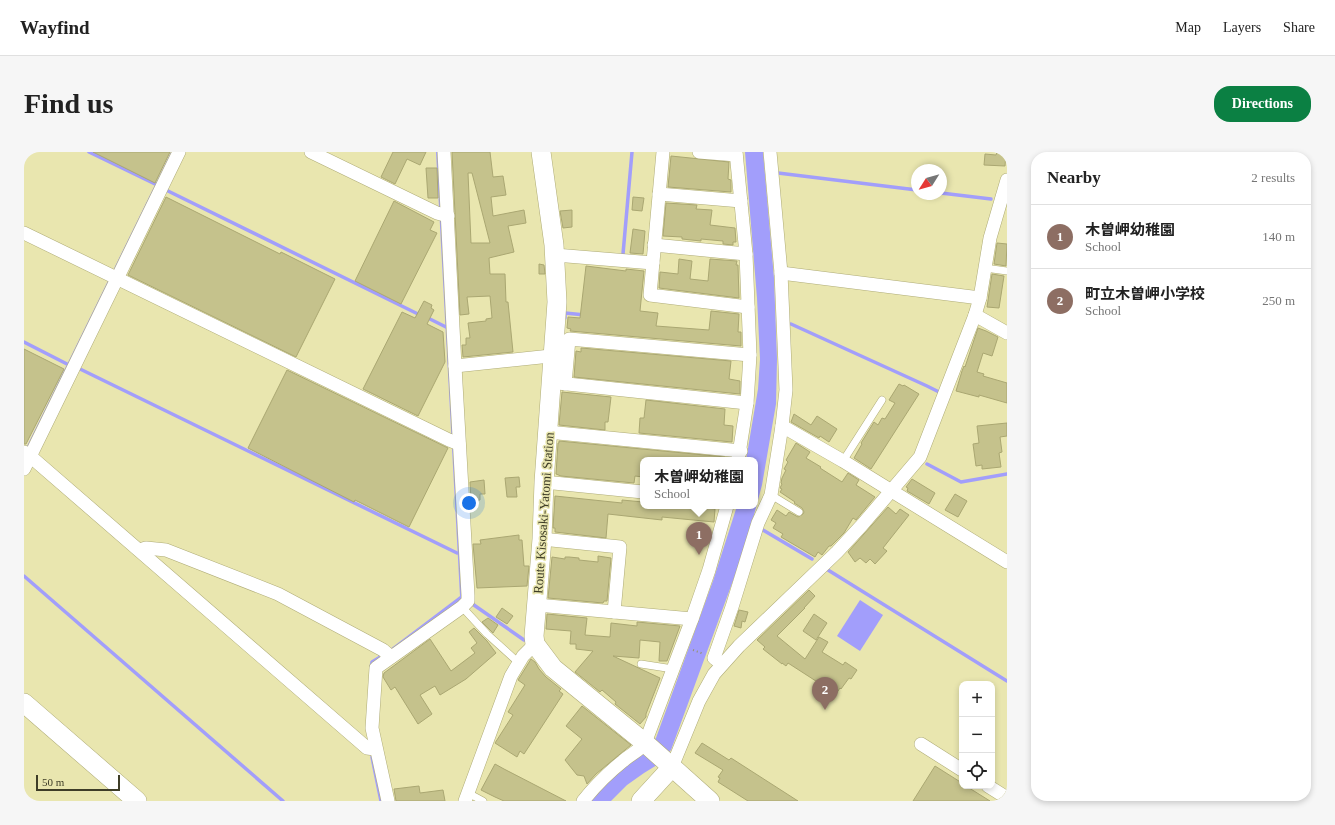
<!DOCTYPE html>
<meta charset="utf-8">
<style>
:root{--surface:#fff;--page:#f6f6f6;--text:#222;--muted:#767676;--line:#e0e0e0;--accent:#0b8043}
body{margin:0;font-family:"Times New Roman","Noto Sans JP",serif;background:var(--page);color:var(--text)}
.controls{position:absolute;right:12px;bottom:12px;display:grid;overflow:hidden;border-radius:8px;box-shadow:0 2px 6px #0003}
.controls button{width:36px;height:36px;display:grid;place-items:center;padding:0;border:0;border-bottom:1px solid var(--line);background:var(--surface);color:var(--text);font:20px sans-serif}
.compass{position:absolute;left:887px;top:12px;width:36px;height:36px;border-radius:50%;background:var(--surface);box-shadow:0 2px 6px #0003;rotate:233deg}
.scale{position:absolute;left:12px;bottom:10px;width:84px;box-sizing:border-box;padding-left:4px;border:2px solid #3e3d27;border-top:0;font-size:11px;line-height:14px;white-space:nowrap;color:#3e3d27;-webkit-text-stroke:3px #e9e6af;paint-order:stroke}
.you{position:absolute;left:445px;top:351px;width:14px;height:14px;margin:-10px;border:3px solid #fff;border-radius:50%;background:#1a73e8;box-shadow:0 0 0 6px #1a73e833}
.badge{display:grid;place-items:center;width:26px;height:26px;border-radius:50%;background:var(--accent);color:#fff;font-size:13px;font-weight:700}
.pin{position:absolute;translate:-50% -33px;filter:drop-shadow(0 1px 2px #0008)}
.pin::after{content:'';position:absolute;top:21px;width:14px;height:12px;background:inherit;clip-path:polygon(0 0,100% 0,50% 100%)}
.popup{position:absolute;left:616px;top:305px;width:118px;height:52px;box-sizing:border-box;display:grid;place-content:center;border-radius:8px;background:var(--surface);filter:drop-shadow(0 1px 3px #0005);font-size:13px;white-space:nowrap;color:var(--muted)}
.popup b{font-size:15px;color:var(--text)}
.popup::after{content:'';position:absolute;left:50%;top:100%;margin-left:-8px;border:8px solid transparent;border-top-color:var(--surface)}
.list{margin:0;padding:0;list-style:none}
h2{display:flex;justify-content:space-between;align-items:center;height:52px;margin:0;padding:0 16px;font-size:17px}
h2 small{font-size:13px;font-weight:400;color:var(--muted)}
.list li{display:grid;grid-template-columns:26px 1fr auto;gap:12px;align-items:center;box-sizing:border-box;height:64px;padding:0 16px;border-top:1px solid var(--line)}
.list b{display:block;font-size:15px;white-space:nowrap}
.list p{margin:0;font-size:13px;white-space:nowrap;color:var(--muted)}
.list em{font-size:13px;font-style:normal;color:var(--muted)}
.icon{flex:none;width:22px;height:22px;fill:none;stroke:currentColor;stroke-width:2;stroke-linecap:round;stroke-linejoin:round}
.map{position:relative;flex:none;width:983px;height:649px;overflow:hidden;border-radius:16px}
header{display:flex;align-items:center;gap:24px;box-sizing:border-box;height:56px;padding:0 20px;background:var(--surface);border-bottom:1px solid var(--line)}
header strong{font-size:19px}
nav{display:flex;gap:22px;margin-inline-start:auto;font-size:14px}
.intro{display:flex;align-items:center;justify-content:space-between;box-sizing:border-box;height:96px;padding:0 24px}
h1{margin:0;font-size:28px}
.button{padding:10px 18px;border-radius:16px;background:var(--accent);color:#fff;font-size:14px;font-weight:700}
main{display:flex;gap:24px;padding:0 24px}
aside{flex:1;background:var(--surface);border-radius:16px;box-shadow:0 2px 6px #0003}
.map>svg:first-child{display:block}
.water{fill:#a29efb}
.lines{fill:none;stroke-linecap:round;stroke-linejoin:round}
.stream{stroke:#a29efb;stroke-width:3.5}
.building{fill:#c5c28c;stroke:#aaa772;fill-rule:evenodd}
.lane-casing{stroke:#afac77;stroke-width:8}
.street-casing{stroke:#afac77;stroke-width:14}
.secondary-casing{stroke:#afac77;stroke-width:20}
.path{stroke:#94926c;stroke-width:2;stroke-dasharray:1 3;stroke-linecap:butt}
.lane{stroke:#fff;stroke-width:7}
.street{stroke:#fff;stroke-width:13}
.secondary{stroke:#fff;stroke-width:19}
.labels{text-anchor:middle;stroke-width:3;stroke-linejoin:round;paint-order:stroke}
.street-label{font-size:13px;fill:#3e3d27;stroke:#e9e6af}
</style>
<header>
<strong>Wayfind</strong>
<nav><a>Map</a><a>Layers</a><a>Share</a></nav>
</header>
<div class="intro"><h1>Find us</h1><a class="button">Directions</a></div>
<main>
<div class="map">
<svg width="983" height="649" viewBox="0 0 983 649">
<rect width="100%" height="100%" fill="#e9e6af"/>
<!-- water -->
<g class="water">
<path d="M147,0H150L3,297L2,296Z"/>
<path d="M412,0H416L439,446L369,498L366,497L436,444Z"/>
<path d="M721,0H739L750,126L753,207L752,252L738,333L726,378L710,426L647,598L633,613L620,621L603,633L587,649H566L585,626L619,600L632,586L689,429L713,354H731V308H722L734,237L736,207L733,146Z"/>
<path d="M836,448L859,463L836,499L813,484Z"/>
</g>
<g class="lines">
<!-- stream -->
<g class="stream">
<path d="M65,0L131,32"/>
<path d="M754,21L893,38"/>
<path d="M142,38L396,163"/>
<path d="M917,41L967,47"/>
<path d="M599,102L608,0"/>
<path d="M402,165L422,175"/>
<path d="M541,166V161L561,163"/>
<path d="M767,172L903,234L917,241L916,243"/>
<path d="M0,190L43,212"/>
<path d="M54,216L433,401"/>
<path d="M903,312L937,330L983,322"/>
<path d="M739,378L788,407"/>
<path d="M804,418L983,529"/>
<path d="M0,424L259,649"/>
<path d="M447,451L500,488"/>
<path d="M347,516L348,510L358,504L356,503"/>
<path d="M348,605L357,649"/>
</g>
</g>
<!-- building -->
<g class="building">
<path d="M69,0H146L131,31Z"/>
<path d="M369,0H402L396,13L383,7L371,32L357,25Z"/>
<path d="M428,0H466L469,25L479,24L482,43L467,45L469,64L500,58L502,71L484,74L490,100L465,106L466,122H481L482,150H484L489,200L439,205L438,193H442V186H446L444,171L462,169V167L468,166L466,144L443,145L445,162L436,163ZM444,21H448L466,91H447Z"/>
<path d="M973,0H982L981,14L960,13L961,2L972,3Z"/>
<path d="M647,4L705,10L704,27L707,28V40L644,35Z"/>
<path d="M402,16H413L414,46H404Z"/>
<path d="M142,45L256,102L257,100L311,127L272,205L104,123Z"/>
<path d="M609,45L620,46L618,59L608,58Z"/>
<path d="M370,49L410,70L406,78L413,81L377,152L331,129Z"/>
<path d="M642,51L673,53L672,57L688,58L686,73L711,76L712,90H709V93L699,92V89L677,87V89L658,87V85L639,84Z"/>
<path d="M548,58V75L539,76L536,59Z"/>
<path d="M609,77L621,79L619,102L606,101Z"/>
<path d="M973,91L983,92L982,114L970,112Z"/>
<path d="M655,107L668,109L666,127L684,129L686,107L713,109L712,113H714L715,146L635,136L636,120L654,122Z"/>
<path d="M515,112L520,113L521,122H515Z"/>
<path d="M562,114L602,119V117L620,119L616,159L634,161L632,174L685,178L687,159L715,162L714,180H717V194L546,179L547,177L543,176L544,165L556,166Z"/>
<path d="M968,122L980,124L975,156L963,155Z"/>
<path d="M400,149L408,153L407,156L410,158L403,172L419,180L421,210L394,264L339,237L378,160L391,166Z"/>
<path d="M954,176L962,179L974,185L968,204L959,201L953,220L960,222L959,224L983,231V251L955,243V245L932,239L938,219L940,214L941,215Z"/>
<path d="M557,196L707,209L705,227L716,229V242L550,225L552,199L557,200Z"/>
<path d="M0,197L40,217L2,292H0Z"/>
<path d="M263,218L424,296L385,375L331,348L330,350L224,296Z"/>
<path d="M875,232L879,234L880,233L895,242L847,317L830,306L838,292L837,291L850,270L854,273L858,266L861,267L871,251L865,248Z"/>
<path d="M538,240L587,245L584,270H581V278L535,273Z"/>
<path d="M622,248L701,257L700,273L709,274L708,290L615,281L616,266H620Z"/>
<path d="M770,262L787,273L793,264L813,277L805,290L796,284L795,286L767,270Z"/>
<path d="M983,271V284L976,285L978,300L975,301L977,315L958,317V313L952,314L949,292L955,291L953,274Z"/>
<path d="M535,289L701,305L700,308H619V325L611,324L610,331L537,324L532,322L534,291H535Z"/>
<path d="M772,291L786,300L782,306L797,315L796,316L818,330L824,321L835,328L832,333L851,345L832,368L829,366L820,381L807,394H805L798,403L794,400L791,405L757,385L759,382L749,376L752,371L747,368L753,358L762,364L765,360L774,365L779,362L780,360L778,356L770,351L771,350L756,340L758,337L756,336L758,332L757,331L758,326L762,318L760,317L764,310L762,308Z"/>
<path d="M495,325L496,335H492L493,345H483L481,326Z"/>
<path d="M888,327L911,341L905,352L883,339L884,336L882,335Z"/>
<path d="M460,328L461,342H456V348L447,349L446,330Z"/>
<path d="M931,342L943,349L934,365L921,358Z"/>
<path d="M531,344L598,351V348L619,350V354H647L671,356V354H681V356L691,357L690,370L638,365V368L584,362L582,386L531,380V376H529Z"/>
<path d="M864,355L872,362L876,357L885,363L859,396L863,399L851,412L846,407L842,411L836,406L831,410L824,400Z"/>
<path d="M495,383V388H498L500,414H505L503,434L453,436L449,392H457L456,388Z"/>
<path d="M574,404L587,406L583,449H580L579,451L524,446L528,405L541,407V405H545L555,406V408L574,410Z"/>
<path d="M785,438L791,444L780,456H781L753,484L781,507L795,485L804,490L798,500L819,513L821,510L833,518L827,527L825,526L817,537L816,536L812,542L764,511L762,514L758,511V512L739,497L741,495L733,488Z"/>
<path d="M478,456L489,464L483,472L472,465Z"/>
<path d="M715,458L724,460L721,470L718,469L717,476L710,474Z"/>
<path d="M523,462L563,466L561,483L586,485L587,471L613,474V470L656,474L643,509H635L636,490L616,488L615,506L589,504L636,526L622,562V565L616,572L591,552L592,550L578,538L576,540L551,520L569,499L552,497V492H546L547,479L522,477Z"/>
<path d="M790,462L803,471L792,488L779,479Z"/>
<path d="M464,466L474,473L469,481L458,470Z"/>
<path d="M450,476L463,489L472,501L442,527L416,543L411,534L396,543L408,562L394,572L371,535L367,538L359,525L360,521L406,487L427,519L451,501L447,496L453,491L445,480Z"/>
<path d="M507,507L511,510L515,517L522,525L537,537L535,539L539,542L500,602L496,599L493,605L471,591L489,563L484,560L501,533L494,528Z"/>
<path d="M558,554L607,593L572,622L563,632L560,624L553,623L541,608L558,587L542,574Z"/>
<path d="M678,591L705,608L707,606L774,649H724L694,630L696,626L694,625L699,618L671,601Z"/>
<path d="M471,612L480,617L542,649H480L471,645L457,638Z"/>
<path d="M911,614L938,631V634H942L966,649H889Z"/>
<path d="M395,634L396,641L419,638L421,649H372L370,637Z"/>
</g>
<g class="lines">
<defs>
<g id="lane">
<path d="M961,116L983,119"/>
<path d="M819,309L858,248"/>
<path d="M747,343L775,360"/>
<path d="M438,455L463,482L495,511"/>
<path d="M617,512L649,517"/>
<path d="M444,641L459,649"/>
</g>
<g id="street">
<path d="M287,0L413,61L424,64"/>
<path d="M639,0L626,143L724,155"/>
<path d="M675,0L712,3"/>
<path d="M712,0L722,102L726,203L723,251L714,308"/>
<path d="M635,42L717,49"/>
<path d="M0,81L425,288L435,292"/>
<path d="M630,93L722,102"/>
<path d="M531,103L629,111"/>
<path d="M757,121L956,146"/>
<path d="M951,163L983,181"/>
<path d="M431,214L536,203"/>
<path d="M534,231L723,251"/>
<path d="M541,232L545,187L726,203"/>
<path d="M758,274L819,309L983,410"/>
<path d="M524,280L717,299"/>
<path d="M0,300L6,304L343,596L351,597"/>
<path d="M0,317L155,0"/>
<path d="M520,330L619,340"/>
<path d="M518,387L596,395L590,460"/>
<path d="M116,398L122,396L142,398L254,442L359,498L367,505"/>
<path d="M513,453L668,467"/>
<path d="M698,512L690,506L708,455L734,371L747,343L758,274L762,238L757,121L746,0"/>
<path d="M897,592L938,618"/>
<path d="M648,615L675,549L690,522L715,494L813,400L838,373L896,305L951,163L956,146L966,86L983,28"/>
<path d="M964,634L983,646"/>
<path d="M364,649L348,576L352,516L438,455L444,449V443L431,214L420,0"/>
<path d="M441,649L487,524L499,504L511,492"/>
<path d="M559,649C571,634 584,621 599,609C607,602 615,599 621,591L668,467L685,418L703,354"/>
</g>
<g id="secondary">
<path d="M517,0L530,93L533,150L520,330L518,387L510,484L511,492L529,516L621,591L648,615L617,649"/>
<path d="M0,551L113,649"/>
<path d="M648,615L686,649"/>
</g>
</defs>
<!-- lane casing -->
<use href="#lane" class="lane-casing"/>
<!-- street casing -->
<use href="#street" class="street-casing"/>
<!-- secondary casing -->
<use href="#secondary" class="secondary-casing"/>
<!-- path -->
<path class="path" d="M669,498L680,502"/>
<!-- lane -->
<use href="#lane" class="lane"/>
<!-- street -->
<use href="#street" class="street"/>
<!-- secondary -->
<use href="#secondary" class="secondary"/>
</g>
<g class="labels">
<!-- street labels -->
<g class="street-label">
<text transform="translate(519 361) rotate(-86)" y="5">Route Kisosaki-Yatomi Station</text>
</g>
</g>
</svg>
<div class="controls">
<button>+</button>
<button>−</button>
<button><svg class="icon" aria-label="locate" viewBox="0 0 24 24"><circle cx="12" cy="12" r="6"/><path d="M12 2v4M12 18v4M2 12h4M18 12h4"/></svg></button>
</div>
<svg class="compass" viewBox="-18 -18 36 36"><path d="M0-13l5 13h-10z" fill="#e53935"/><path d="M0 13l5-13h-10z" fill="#767676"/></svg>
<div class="scale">50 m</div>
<div class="you"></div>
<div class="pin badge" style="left:675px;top:403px;background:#8d6e63">1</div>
<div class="popup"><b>木曽岬幼稚園</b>School</div>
<div class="pin badge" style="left:801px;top:558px;background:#8d6e63">2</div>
</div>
<aside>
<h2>Nearby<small>2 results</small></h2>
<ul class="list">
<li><span class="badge" style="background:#8d6e63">1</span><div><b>木曽岬幼稚園</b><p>School</p></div><em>140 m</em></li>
<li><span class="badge" style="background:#8d6e63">2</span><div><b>町立木曽岬小学校</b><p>School</p></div><em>250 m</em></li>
</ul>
</aside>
</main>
